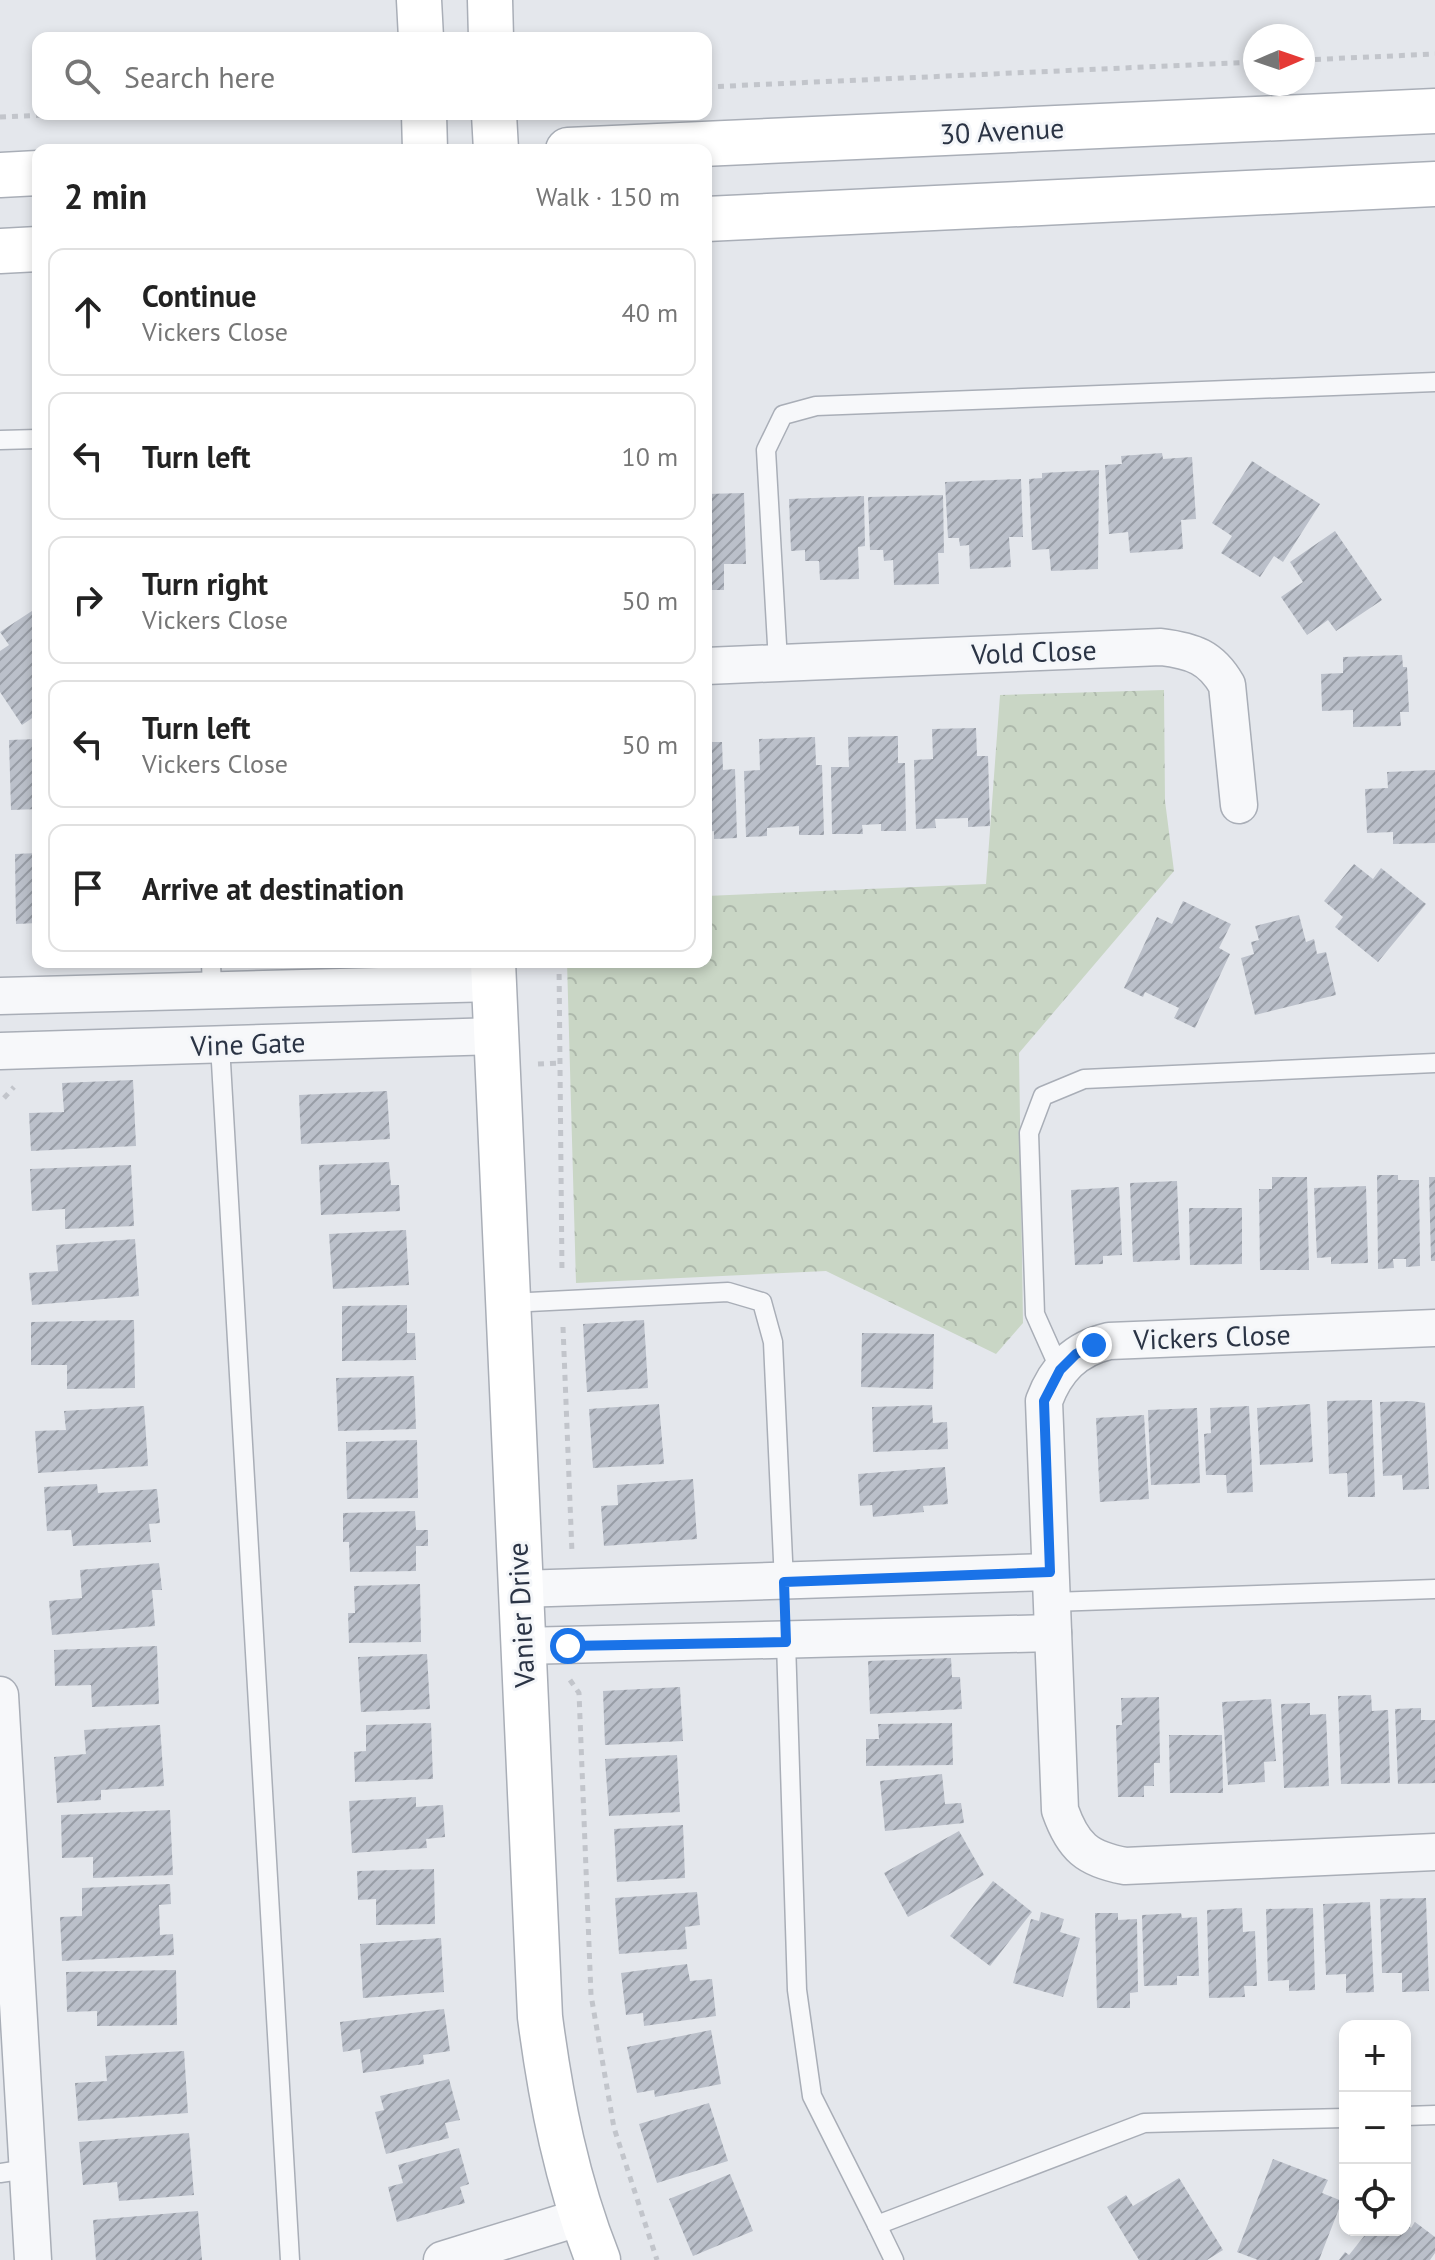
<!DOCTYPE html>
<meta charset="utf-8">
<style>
:root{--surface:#fff;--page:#f6f6f6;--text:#222;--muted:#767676;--line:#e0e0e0}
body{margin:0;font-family:"PT Sans",sans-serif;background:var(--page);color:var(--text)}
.controls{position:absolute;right:24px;bottom:24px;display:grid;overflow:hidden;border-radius:16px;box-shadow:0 4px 12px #0003}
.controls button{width:72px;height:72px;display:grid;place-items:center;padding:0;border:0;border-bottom:2px solid var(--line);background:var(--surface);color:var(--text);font:40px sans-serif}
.compass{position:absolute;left:1243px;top:24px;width:72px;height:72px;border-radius:50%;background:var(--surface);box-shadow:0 4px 12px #0003;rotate:88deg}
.stop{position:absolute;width:24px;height:24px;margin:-18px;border:6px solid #1a73e8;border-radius:50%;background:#fff}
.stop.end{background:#1a73e8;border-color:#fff;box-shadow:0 2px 8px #0008}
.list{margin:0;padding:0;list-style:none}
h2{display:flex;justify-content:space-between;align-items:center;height:104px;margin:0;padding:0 32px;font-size:34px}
h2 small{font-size:26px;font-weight:400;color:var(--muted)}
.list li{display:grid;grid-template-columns:52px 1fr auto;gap:24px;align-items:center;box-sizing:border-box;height:128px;margin:0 16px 16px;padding:0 16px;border:2px solid var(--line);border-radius:16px}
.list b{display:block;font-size:30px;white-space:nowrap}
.list p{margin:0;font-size:26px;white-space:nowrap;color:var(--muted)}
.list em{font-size:26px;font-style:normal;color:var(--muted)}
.icon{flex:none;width:44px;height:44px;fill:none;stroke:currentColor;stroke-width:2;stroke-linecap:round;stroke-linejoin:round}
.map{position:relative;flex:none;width:1435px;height:2260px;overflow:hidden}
.search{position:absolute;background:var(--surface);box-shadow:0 4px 12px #0003;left:32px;top:32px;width:680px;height:88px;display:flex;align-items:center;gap:20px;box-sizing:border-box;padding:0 28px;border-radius:16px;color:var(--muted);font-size:30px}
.panel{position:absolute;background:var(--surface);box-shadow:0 4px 12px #0003;left:32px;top:144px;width:680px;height:824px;border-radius:16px}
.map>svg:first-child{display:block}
.forest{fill:url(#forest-crowns)}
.building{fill:url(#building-hatch)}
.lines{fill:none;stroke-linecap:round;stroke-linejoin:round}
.lane-casing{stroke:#a9aeb7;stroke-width:21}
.street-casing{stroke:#a9aeb7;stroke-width:39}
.secondary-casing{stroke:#a9aeb7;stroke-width:47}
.path{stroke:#c2c5cb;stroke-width:5;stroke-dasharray:6 6;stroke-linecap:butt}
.lane{stroke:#f7f8fa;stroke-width:18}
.street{stroke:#f7f8fa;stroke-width:36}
.secondary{stroke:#fff;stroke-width:44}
.route{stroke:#1a73e8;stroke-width:10}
.labels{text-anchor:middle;stroke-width:6;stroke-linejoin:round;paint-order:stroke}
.street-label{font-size:28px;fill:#2b3445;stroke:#f4f6f9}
</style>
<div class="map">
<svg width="1435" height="2260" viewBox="0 0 1435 2260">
<defs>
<pattern id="forest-crowns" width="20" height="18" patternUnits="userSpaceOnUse" patternTransform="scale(2)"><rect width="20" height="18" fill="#c9d6c5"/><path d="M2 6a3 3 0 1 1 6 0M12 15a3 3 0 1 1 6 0" fill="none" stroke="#adb8ab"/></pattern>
<pattern id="building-hatch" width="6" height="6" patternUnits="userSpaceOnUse" patternTransform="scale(2)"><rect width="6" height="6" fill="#bbc0ca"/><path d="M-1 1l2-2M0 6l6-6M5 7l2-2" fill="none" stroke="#989da6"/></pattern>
</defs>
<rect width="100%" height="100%" fill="#e4e7ec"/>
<!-- forest -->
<path class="forest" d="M1164,690L1165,801L1174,871L1019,1053L1023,1323L996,1354L826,1271L576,1283L567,962H706V896L986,884L1000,695Z"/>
<!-- building -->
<g class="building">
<path d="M1162,453L1163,459L1192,457L1196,519L1181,520L1183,549L1130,553L1128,532L1109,534L1105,465L1122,464L1121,456Z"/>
<path d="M1252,461L1320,504L1283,562L1274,556L1260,577L1221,553L1232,536L1212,523Z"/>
<path d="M1099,470L1098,569L1051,571L1049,549L1032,550L1029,479L1042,478V473Z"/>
<path d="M1021,479L1023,537H1009L1011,567L970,569L969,545L960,546L959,538H948L945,482Z"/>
<path d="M744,493L746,564H724V590H706V494Z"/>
<path d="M943,495L944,553H938L939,584L894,585L893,560L884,561L883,550H870L868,497Z"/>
<path d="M864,496L865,546L858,547L859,579L820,580L819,561H805V550L791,551L789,499Z"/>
<path d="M1335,531L1382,600L1336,631L1328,620L1307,635L1281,597L1303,582L1290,562Z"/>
<path d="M38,607V714L22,725L0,692V651L9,645L0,632Z"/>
<path d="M1402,655L1403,667H1407L1409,712H1400L1401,726L1353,727V710L1322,711L1321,674L1343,673V657Z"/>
<path d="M976,728L977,756H988L990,826L968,827V818L935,819L936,828L916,829L914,760L933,759L932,729Z"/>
<path d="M898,736V763H905L906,831H881V824L862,825L863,834H832L831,767H849L848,737Z"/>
<path d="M815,737L816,765H822L824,835H799V826L767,828V836L746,837L744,771L760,770L759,739Z"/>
<path d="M38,739V809L11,810L9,740Z"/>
<path d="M706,742H722L723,770L735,769L737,838L714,839V831L706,832Z"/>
<path d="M1435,770V843L1393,844V832L1367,833L1365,789L1388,788L1387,772Z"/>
<path d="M38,853V923L16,924L15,854Z"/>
<path d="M1354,864L1373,879L1381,868L1426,904L1378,962L1335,927L1343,917L1324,901Z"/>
<path d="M1183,901L1231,924L1219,948L1230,954L1195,1028L1174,1018L1179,1008L1145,992L1143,997L1124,988L1157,917L1172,924Z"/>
<path d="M1299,915L1306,942L1314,939L1317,954L1326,952L1336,995L1255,1015L1241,958L1254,954L1251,942L1259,940L1255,926Z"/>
<path d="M133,1080L136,1146L31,1151L29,1113L64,1112L62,1083Z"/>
<path d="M387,1091L390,1139L301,1144L299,1095Z"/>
<path d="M389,1162L391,1185H399L400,1211L321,1215L319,1165Z"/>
<path d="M131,1165L134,1226L65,1229V1209L32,1211L30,1169Z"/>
<path d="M1377,1175H1398V1180H1419L1420,1266L1406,1267V1259H1393L1394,1268L1378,1269Z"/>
<path d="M1272,1177H1307L1309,1270H1260L1259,1189H1272Z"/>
<path d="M1429,1177H1435V1261H1431Z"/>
<path d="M1177,1181L1180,1260L1133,1262L1130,1183Z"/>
<path d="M1366,1186L1368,1263L1331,1264V1257L1317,1258L1314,1188Z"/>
<path d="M1119,1187L1122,1255L1103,1256V1264L1075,1265L1071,1190Z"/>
<path d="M1189,1208H1242V1264L1190,1265Z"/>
<path d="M406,1230L409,1285L333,1289L329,1234Z"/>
<path d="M135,1239L139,1296L32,1305L29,1273L58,1271L56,1245Z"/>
<path d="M407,1305V1333H415L416,1360L342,1361V1306Z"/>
<path d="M134,1320L135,1388L67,1389V1365H31V1322Z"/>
<path d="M644,1320L648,1388L587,1392L583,1324Z"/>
<path d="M862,1333L934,1334L933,1389L861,1387Z"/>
<path d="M414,1376L416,1429L338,1431L336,1378Z"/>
<path d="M1372,1400L1375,1497H1348L1347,1473L1329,1474L1327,1401Z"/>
<path d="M1412,1401L1425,1403L1429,1489L1403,1490L1402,1475L1383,1476L1380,1402Z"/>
<path d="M659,1404L664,1464L593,1468L589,1409Z"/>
<path d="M1310,1404L1313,1462L1260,1465L1257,1408Z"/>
<path d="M932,1405L933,1423L947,1422L948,1449L873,1452L872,1407Z"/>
<path d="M144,1406L148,1466L38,1473L35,1431L66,1430L64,1411Z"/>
<path d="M1249,1406L1253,1492L1227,1493L1226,1475H1206L1204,1434L1211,1433L1210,1408Z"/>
<path d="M1197,1408L1200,1483L1151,1485L1148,1410Z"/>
<path d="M1144,1415L1149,1499L1100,1502L1096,1418Z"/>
<path d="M417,1440L418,1498L347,1499L346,1442Z"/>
<path d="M945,1467L948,1504L923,1506L924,1512L873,1517L872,1505L860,1506L858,1474Z"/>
<path d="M693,1479L697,1539L604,1546L601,1506L618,1505L617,1485Z"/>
<path d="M97,1484L98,1493L157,1489L160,1523L149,1524L151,1542L73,1546L71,1530L47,1531L44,1487Z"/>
<path d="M415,1511L416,1530H428V1546H416V1571L350,1572L349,1542H343V1513Z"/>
<path d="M159,1563L162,1590H152L155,1626L52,1635L49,1601L82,1598L80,1570Z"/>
<path d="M420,1584L421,1642L349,1643L348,1613H355L354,1586Z"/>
<path d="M157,1646L159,1704L92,1707L91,1685L55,1686L54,1650Z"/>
<path d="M427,1654L430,1709L361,1712L358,1657Z"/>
<path d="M951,1658L952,1677H960L962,1709L870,1714L868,1661Z"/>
<path d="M680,1687L683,1741L605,1745L603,1691Z"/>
<path d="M1371,1695L1372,1711L1388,1710L1390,1783L1341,1784L1338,1696Z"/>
<path d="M1159,1697L1160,1763H1154V1786H1144V1797H1118L1116,1725H1122L1121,1698Z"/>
<path d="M1271,1699L1276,1761L1264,1762L1265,1782L1228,1785L1222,1702Z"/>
<path d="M1310,1703V1715L1326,1714L1329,1786L1284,1788L1281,1704Z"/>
<path d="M1421,1708V1720H1435V1783L1398,1784L1395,1709Z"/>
<path d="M431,1723L433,1779L355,1782L354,1752L366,1751V1725Z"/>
<path d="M952,1723L953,1765L866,1766V1739H879L878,1724Z"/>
<path d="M160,1725L164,1786L101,1790V1800L57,1803L54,1757L86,1754L84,1730Z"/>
<path d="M1169,1735H1222L1223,1793H1170Z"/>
<path d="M677,1755L680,1812L609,1816L605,1759Z"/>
<path d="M942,1774L945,1804L961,1803L964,1823L885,1831L880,1781Z"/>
<path d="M416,1797V1807L443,1805L445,1837L426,1839L427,1848L352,1853L349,1801Z"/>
<path d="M170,1810L173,1875L93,1878V1857L62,1858L61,1815Z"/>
<path d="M683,1825L685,1878L617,1882L614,1829Z"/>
<path d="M959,1831L984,1875L908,1917L884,1873Z"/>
<path d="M434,1869L435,1924L376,1925V1899L358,1900L357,1871Z"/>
<path d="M993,1881L1032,1912L990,1966L950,1936Z"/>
<path d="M170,1884L171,1904L159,1905L160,1935L173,1934L174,1955L62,1961L60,1917L82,1916V1888Z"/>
<path d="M697,1892L700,1925L685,1927L687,1949L619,1954L615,1898Z"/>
<path d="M1426,1898L1429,1991L1402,1992V1973H1382L1380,1899Z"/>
<path d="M1370,1902L1374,1992L1346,1993V1974L1326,1975L1323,1904Z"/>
<path d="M1242,1908L1243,1932L1255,1931L1257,1986H1244L1245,1997L1209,1998L1207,1910Z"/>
<path d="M1313,1908L1315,1990L1289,1991V1980L1268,1981L1266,1909Z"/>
<path d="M1041,1912L1064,1919L1060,1932L1080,1938L1063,1997L1013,1983L1031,1919L1039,1921Z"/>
<path d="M1095,1913H1118V1920L1137,1919L1138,1992L1130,1993V2008H1097Z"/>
<path d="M1181,1913L1182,1918L1197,1917L1199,1976H1177V1985L1144,1986L1142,1915Z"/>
<path d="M441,1938L444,1992L363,1998L360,1944Z"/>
<path d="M687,1964L690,1981L712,1979L716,2016L644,2026L643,2013L626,2015L621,1973Z"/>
<path d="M176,1970L177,2025L97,2026V2011L67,2012L66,1972Z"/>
<path d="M444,2009L450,2051L423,2055L424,2064L363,2073L360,2049L343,2052L340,2022Z"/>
<path d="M711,2030L721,2084L655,2097L654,2090L637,2093L627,2047Z"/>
<path d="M184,2051L188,2113L78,2121L75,2083L107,2081L105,2056Z"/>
<path d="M449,2079L460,2120L445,2123L449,2138L386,2154L375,2112L384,2110L380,2096Z"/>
<path d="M709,2103L728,2161L657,2183L639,2124Z"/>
<path d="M189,2133L194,2195L119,2201L117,2182L83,2185L79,2142Z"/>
<path d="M459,2148L469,2184L460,2187L465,2203L397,2222L388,2187L403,2183L398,2165Z"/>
<path d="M1273,2159L1328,2180L1322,2193L1342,2201L1319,2260H1258L1237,2252Z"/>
<path d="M730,2174L753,2231L693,2256L669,2199Z"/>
<path d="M1179,2178L1223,2250L1207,2260H1139L1107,2207L1126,2195L1133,2206Z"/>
<path d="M198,2211L202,2260H96L93,2220Z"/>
<path d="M1415,2222L1435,2237V2253L1430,2260H1339L1345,2252L1349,2255L1369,2230H1405V2223L1411,2228Z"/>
</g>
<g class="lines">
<defs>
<g id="lane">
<path d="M0,440L38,439"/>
<path d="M778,662L766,450L783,415L816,406L1435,382"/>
<path d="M211,962L212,991"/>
<path d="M220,1045L290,2260"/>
<path d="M509,1303L728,1292L762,1302L773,1342L784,1582"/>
<path d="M1060,1370L1035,1314L1029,1133L1043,1096L1084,1079L1435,1063"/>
<path d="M1052,1602L1435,1589"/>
<path d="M786,1642L797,1990L812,2096L877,2225L1144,2123L1345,2118"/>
<path d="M1405,2116L1435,2115"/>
<path d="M0,2173L27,2169"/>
<path d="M877,2225L894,2260"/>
</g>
<g id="street">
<path d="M706,666L1161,647C1193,651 1211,657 1227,685L1239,805"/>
<path d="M0,996L494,983"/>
<path d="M0,1051L497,1036"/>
<path d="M1435,1328L1109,1341C1075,1349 1056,1369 1044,1401L1060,1810C1073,1847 1087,1859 1125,1866L1435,1852"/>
<path d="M519,1589L1050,1572"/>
<path d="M522,1646L1053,1633"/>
<path d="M0,1695L33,2260"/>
<path d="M442,2260L581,2217"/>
</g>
<g id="secondary">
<path d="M419,0L421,38"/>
<path d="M490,0L491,38"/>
<path d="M424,114L425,150"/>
<path d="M494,114L496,150"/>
<path d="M568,150L1435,111"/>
<path d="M0,175L38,173"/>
<path d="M706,219L1435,184"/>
<path d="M0,251L38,249"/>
<path d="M493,962L540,2017C551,2101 567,2182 598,2260"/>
</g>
</defs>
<!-- lane casing -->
<use href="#lane" class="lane-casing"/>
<!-- street casing -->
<use href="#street" class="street-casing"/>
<!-- secondary casing -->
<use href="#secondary" class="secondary-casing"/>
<!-- path -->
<g class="path">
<path d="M1303,60L1435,54"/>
<path d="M706,87L1255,62"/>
<path d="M0,117L67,114"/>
<path d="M559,962L562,1273"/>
<path d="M538,1064L559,1063"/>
<path d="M4,1098L14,1087"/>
<path d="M563,1327L572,1553"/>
<path d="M570,1680L579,1693L591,1995L614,2128L657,2260"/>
</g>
<!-- lane -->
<use href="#lane" class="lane"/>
<!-- street -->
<use href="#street" class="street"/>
<!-- secondary -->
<use href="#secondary" class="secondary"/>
</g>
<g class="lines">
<!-- route -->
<path class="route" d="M568,1646L786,1642L784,1582L1050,1572L1044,1401L1060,1370L1076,1354L1094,1345"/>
</g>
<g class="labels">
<!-- street labels -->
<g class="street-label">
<text transform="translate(1002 131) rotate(-3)" y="10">30 Avenue</text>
<text transform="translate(1034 652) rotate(-2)" y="10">Vold Close</text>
<text transform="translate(248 1044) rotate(-2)" y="10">Vine Gate</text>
<text transform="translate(1212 1337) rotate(-2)" y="10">Vickers Close</text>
<text transform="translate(521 1615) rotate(-93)" y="10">Vanier Drive</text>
</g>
</g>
</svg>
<div class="controls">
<button>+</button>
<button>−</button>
<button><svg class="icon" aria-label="locate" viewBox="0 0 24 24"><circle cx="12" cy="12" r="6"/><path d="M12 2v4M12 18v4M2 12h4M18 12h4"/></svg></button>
</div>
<svg class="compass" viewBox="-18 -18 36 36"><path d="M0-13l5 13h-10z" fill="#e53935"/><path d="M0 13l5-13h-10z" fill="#767676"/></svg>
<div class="stop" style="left:568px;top:1646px"></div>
<div class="stop end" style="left:1094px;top:1345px"></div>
<div class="search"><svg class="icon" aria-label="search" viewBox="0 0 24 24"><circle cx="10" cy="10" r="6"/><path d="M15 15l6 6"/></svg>Search here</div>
<section class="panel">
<h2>2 min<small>Walk · 150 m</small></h2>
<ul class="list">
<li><svg class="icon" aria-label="ahead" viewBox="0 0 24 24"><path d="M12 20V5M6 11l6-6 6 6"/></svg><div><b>Continue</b><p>Vickers Close</p></div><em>40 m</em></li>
<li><svg class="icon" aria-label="left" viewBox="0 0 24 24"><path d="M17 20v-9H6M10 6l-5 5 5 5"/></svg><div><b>Turn left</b></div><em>10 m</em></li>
<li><svg class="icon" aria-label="right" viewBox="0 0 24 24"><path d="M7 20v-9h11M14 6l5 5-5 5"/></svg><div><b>Turn right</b><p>Vickers Close</p></div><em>50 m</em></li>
<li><svg class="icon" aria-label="left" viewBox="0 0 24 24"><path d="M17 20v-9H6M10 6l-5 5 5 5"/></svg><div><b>Turn left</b><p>Vickers Close</p></div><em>50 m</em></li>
<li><svg class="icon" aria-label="arrive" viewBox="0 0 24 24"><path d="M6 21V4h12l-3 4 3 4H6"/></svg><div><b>Arrive at destination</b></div></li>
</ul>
</section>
</div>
